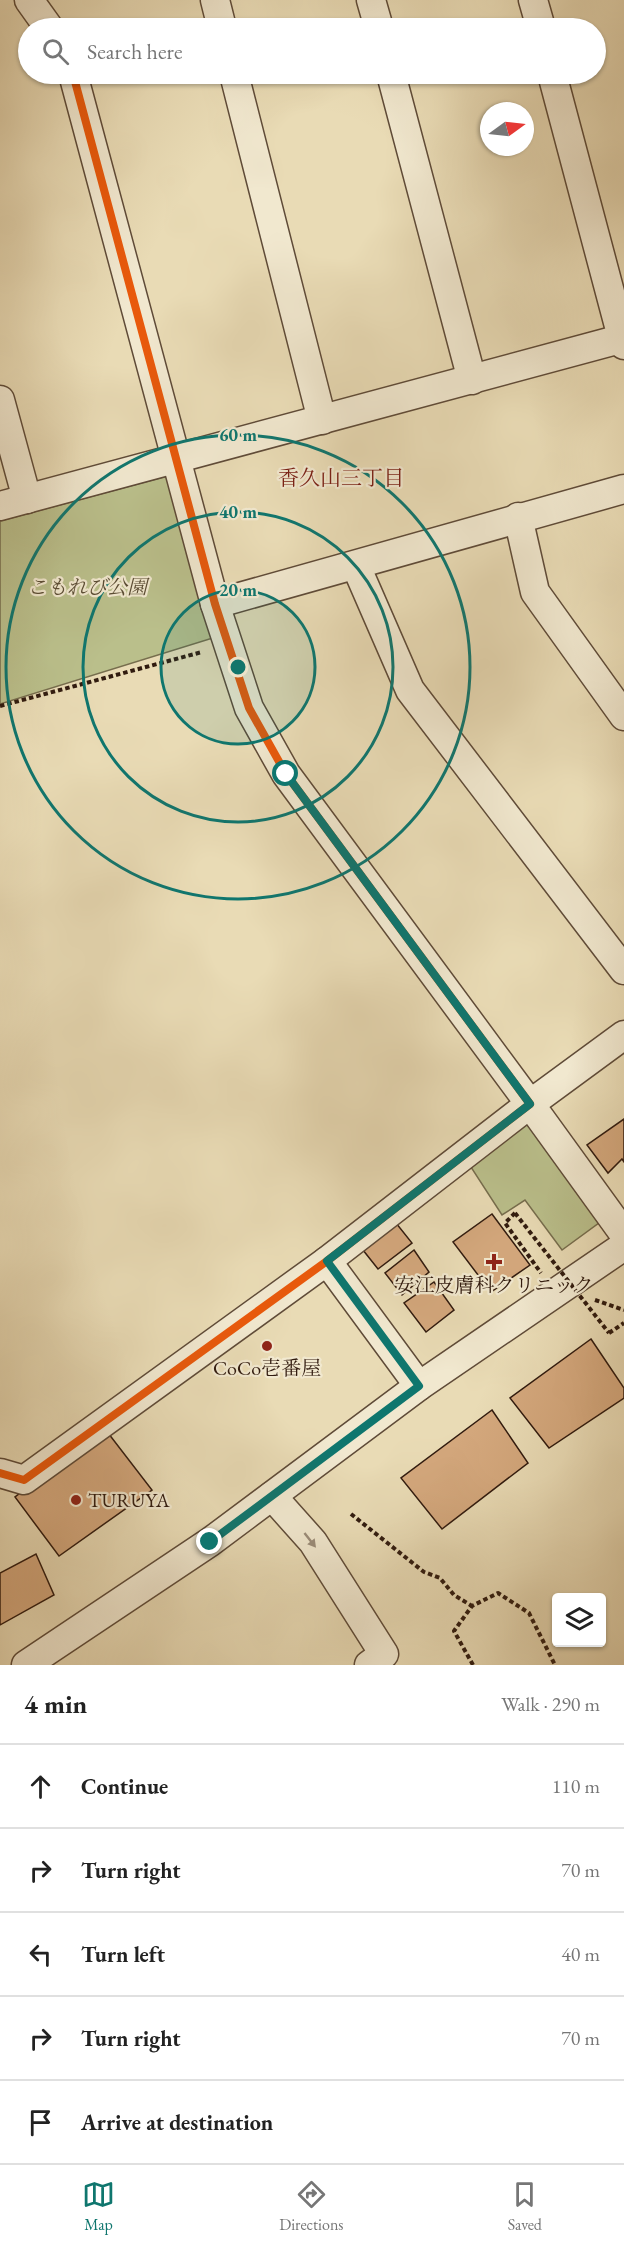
<!DOCTYPE html>
<meta charset="utf-8">
<style>
:root{--surface:#fff;--page:#f6f6f6;--text:#222;--muted:#767676;--line:#e0e0e0;--accent:#0f766e}
body{margin:0;font-family:"EB Garamond","Noto Serif JP",serif;background:var(--page);color:var(--text)}
.controls{position:absolute;right:18px;bottom:18px;display:grid;overflow:hidden;border-radius:6px;box-shadow:0 2px 4px #0004}
.controls button{width:54px;height:54px;display:grid;place-items:center;padding:0;border:0;border-bottom:2px solid var(--line);background:var(--surface);color:var(--text);font:30px sans-serif}
.compass{position:absolute;left:480px;top:102px;width:54px;height:54px;border-radius:50%;background:var(--surface);box-shadow:0 2px 4px #0004;rotate:75deg}
.stop{position:absolute;width:18px;height:18px;margin:-14px;border:4px solid #0f766e;border-radius:50%;background:#fff}
.stop.end{background:#0f766e;border-color:#fff;box-shadow:0 2px 6px #0008}
.list{margin:0;padding:0;list-style:none}
h2{display:flex;justify-content:space-between;align-items:center;height:78px;margin:0;padding:0 24px;font-size:26px}
h2 small{font-size:20px;font-weight:400;color:var(--muted)}
.list li{display:grid;grid-template-columns:39px 1fr auto;gap:18px;align-items:center;box-sizing:border-box;height:84px;padding:0 24px;border-top:2px solid var(--line)}
.list b{display:block;font-size:22px;white-space:nowrap}
.list em{font-size:20px;font-style:normal;color:var(--muted)}
.icon{flex:none;width:33px;height:33px;fill:none;stroke:currentColor;stroke-width:2;stroke-linecap:round;stroke-linejoin:round}
.map{position:relative;flex:none;width:624px;height:1665px;overflow:hidden}
.search{position:absolute;background:var(--surface);box-shadow:0 2px 4px #0004;left:18px;right:18px;top:18px;height:66px;display:flex;align-items:center;gap:15px;box-sizing:border-box;padding:0 21px;border-radius:33px;color:var(--muted);font-size:22px}
.sheet{height:498px;background:var(--surface)}
nav{display:flex;justify-content:space-around;align-items:center;box-sizing:border-box;height:84px;border-top:2px solid var(--line);background:var(--surface);font-size:16px;color:var(--muted)}
nav a{display:grid;justify-items:center;gap:3px}
nav .on{color:var(--accent)}
.map>svg:first-child{display:block}
.green{fill:#babf8b;stroke:#766d4d;stroke-width:1.5}
.building{fill:#d4a87d;stroke:#311b0f;stroke-width:1.5}
.lines{fill:none;stroke-linecap:round;stroke-linejoin:round}
.minor-casing{stroke:#5f4b38;stroke-width:31}
.path{stroke:#311b0f;stroke-width:4;stroke-dasharray:4.5 3;stroke-linecap:butt}
.minor{stroke:#f1e8cf;stroke-width:28}
.path-bridge{stroke:#311b0f;stroke-width:4;stroke-dasharray:4.5 3;stroke-linecap:butt}
.cycleway-casing{stroke:#f1e8cf;stroke-width:11}
.cycleway{stroke:#e8590c;stroke-width:8}
.oneway{fill:#9b8c79}
.route{stroke:#0f766e;stroke-width:8}
.ring{fill:none;stroke:#0f766e;stroke-width:3}
.poi-dot{fill:#8f2418;stroke:#f1e8cf;stroke-width:2}
.labels{text-anchor:middle;stroke-width:4.5;stroke-linejoin:round;paint-order:stroke}
.park-label{font-size:20px;font-style:italic;fill:#5a4c34;stroke:#f1e8cf}
.poi-label{font-size:20px;fill:#311b0f;stroke:#f1e8cf}
.neighbourhood-label{font-size:21px;fill:#7a1f14;stroke:#f1e8cf}
.centre{fill:#0f766e;stroke:#f1e8cf;stroke-width:3}
.ring-label{font-size:18px;text-anchor:middle;font-weight:bold;fill:#0f766e;stroke:#f1e8cf;stroke-width:4.5;stroke-linejoin:round;paint-order:stroke}
</style>
<div class="map">
<svg width="624" height="1665" viewBox="0 0 624 1665">
<rect width="100%" height="100%" fill="#e9dbb5"/>
<filter id="stains"><feTurbulence type="fractalNoise" baseFrequency=".00333" numOctaves="4"/><feColorMatrix values="0 0 0 0 .2 0 0 0 0 .09 0 0 0 0 .02 0 0 0 .5 -.17"/></filter>
<radialGradient id="worn" r=".72"><stop offset=".6" stop-color="#630" stop-opacity="0"/><stop offset="1" stop-color="#630" stop-opacity=".3"/></radialGradient>
<!-- green -->
<g class="green">
<path d="M171,475L216,637L0,704V521Z"/>
<path d="M530,1114L607,1217L562,1250L525,1200L502,1215L467,1161Z"/>
</g>
<!-- building -->
<g class="building">
<path d="M624,1119V1162L622,1159L608,1173L587,1145Z"/>
<path d="M492,1214L530,1265L491,1292L453,1242Z"/>
<path d="M392,1218L412,1243L378,1269L359,1245Z"/>
<path d="M414,1250L429,1272L402,1295L385,1273Z"/>
<path d="M434,1282L454,1310L426,1332L404,1303Z"/>
<path d="M591,1339L624,1388V1398L549,1448L510,1398Z"/>
<path d="M492,1410L528,1463L442,1529L401,1478Z"/>
<path d="M105,1429L152,1490L59,1556L15,1497Z"/>
<path d="M36,1554L54,1595L0,1625V1573Z"/>
</g>
<g class="lines">
<defs>
<g id="minor">
<path d="M29,0L49,28"/>
<path d="M215,0L222,28"/>
<path d="M371,0L379,28"/>
<path d="M533,0L541,28"/>
<path d="M234,74L322,420"/>
<path d="M391,74L472,380"/>
<path d="M552,74L624,345"/>
<path d="M0,400L27,499"/>
<path d="M0,506L624,338"/>
<path d="M518,517L535,592L624,716"/>
<path d="M356,566L410,690L624,970"/>
<path d="M215,604L624,489"/>
<path d="M624,1035L530,1104L624,1234"/>
<path d="M327,1261L419,1386"/>
<path d="M0,1473L24,1480L327,1261L530,1104L286,774L249,708L215,604L73,74"/>
<path d="M272,1496L313,1542L384,1654L369,1665"/>
<path d="M26,1665L210,1542L419,1386L624,1246"/>
</g>
</defs>
<!-- minor casing -->
<use href="#minor" class="minor-casing"/>
<!-- path -->
<g class="path">
<path d="M0,706L202,652"/>
<path d="M515,1213L505,1223L541,1273"/>
<path d="M595,1300L624,1310"/>
<path d="M609,1333L624,1323"/>
<path d="M351,1514L424,1572L440,1578L454,1595L472,1606"/>
<path d="M473,1665L454,1631L472,1606L498,1593L529,1613L555,1665"/>
</g>
<!-- minor -->
<use href="#minor" class="minor"/>
<!-- path-bridge -->
<path class="path-bridge" d="M515,1213L609,1333"/>
<defs>
<path id="cycleway" d="M0,1473L24,1480L327,1261L530,1104L286,774L249,708L215,604L73,74"/>
</defs>
<!-- cycleway casing -->
<use href="#cycleway" class="cycleway-casing"/>
<!-- cycleway -->
<use href="#cycleway" class="cycleway"/>
</g>
<!-- one-way arrows -->
<defs><path id="oneway-solid" d="M-6-.8H1V-3.2L6.5 0L1 3.2V.8H-6Z" transform="scale(1.5)"/></defs>
<use class="oneway" href="#oneway-solid" transform="translate(310 1540) rotate(52)"/>
<g class="lines">
<!-- route -->
<path class="route" d="M210,1542L419,1386L327,1261L530,1104L286,774"/>
</g>
<!-- distance rings -->
<circle cx="238" cy="667" r="77" fill="#0f766e" fill-opacity=".12"/>
<g class="ring">
<circle cx="238" cy="667" r="77"/>
<circle cx="238" cy="667" r="155"/>
<circle cx="238" cy="667" r="232"/>
</g>
<!-- markers -->
<g class="poi-dot">
<path d="M491 1253h6v6h6v6h-6v6h-6v-6h-6v-6h6z"/>
<circle cx="267" cy="1346" r="6"/>
<circle cx="76" cy="1500" r="6"/>
</g>
<g class="labels">
<!-- park labels -->
<g class="park-label">
<text x="87" y="594">こもれび公園</text>
</g>
<!-- poi labels -->
<g class="poi-label">
<text x="494" y="1292">安江皮膚科クリニック</text>
<text x="267" y="1375">CoCo壱番屋</text>
<text x="88" y="1507" text-anchor="start">TURUYA</text>
</g>
<!-- neighbourhood labels -->
<g class="neighbourhood-label">
<text x="341" y="485">香久山三丁目</text>
</g>
</g>
<circle cx="238" cy="667" r="9" class="centre"/>
<g class="ring-label">
<text x="238" y="441">60 m</text>
<text x="238" y="518">40 m</text>
<text x="238" y="596">20 m</text>
</g>
<rect width="100%" height="100%" filter="url(#stains)"/>
<rect width="100%" height="100%" fill="url(#worn)"/>
</svg>
<div class="controls">
<button><svg class="icon" aria-label="layers" viewBox="0 0 24 24"><path d="M12 4l9 5-9 5-9-5zM3 14l9 5 9-5"/></svg></button>
</div>
<svg class="compass" viewBox="-18 -18 36 36"><path d="M0-13l5 13h-10z" fill="#e53935"/><path d="M0 13l5-13h-10z" fill="#767676"/></svg>
<div class="stop" style="left:286px;top:774px"></div>
<div class="stop end" style="left:210px;top:1542px"></div>
<div class="search"><svg class="icon" aria-label="search" viewBox="0 0 24 24"><circle cx="10" cy="10" r="6"/><path d="M15 15l6 6"/></svg>Search here</div>
</div>
<section class="sheet">
<h2>4 min<small>Walk · 290 m</small></h2>
<ul class="list">
<li><svg class="icon" aria-label="ahead" viewBox="0 0 24 24"><path d="M12 20V5M6 11l6-6 6 6"/></svg><div><b>Continue</b></div><em>110 m</em></li>
<li><svg class="icon" aria-label="right" viewBox="0 0 24 24"><path d="M7 20v-9h11M14 6l5 5-5 5"/></svg><div><b>Turn right</b></div><em>70 m</em></li>
<li><svg class="icon" aria-label="left" viewBox="0 0 24 24"><path d="M17 20v-9H6M10 6l-5 5 5 5"/></svg><div><b>Turn left</b></div><em>40 m</em></li>
<li><svg class="icon" aria-label="right" viewBox="0 0 24 24"><path d="M7 20v-9h11M14 6l5 5-5 5"/></svg><div><b>Turn right</b></div><em>70 m</em></li>
<li><svg class="icon" aria-label="arrive" viewBox="0 0 24 24"><path d="M6 21V4h12l-3 4 3 4H6"/></svg><div><b>Arrive at destination</b></div></li>
</ul>
</section>
<nav>
<a class="on"><svg class="icon" aria-label="map" viewBox="0 0 24 24"><path d="M3 6l6-2 6 2 6-2v14l-6 2-6-2-6 2zM9 4v14M15 6v14"/></svg>Map</a>
<a><svg class="icon" aria-label="directions" viewBox="0 0 24 24"><path d="M12 3l9 9-9 9-9-9zM9 14v-3h6M13 9l2 2-2 2"/></svg>Directions</a>
<a><svg class="icon" aria-label="saved" viewBox="0 0 24 24"><path d="M7 4h10v16l-5-4-5 4z"/></svg>Saved</a>
</nav>
